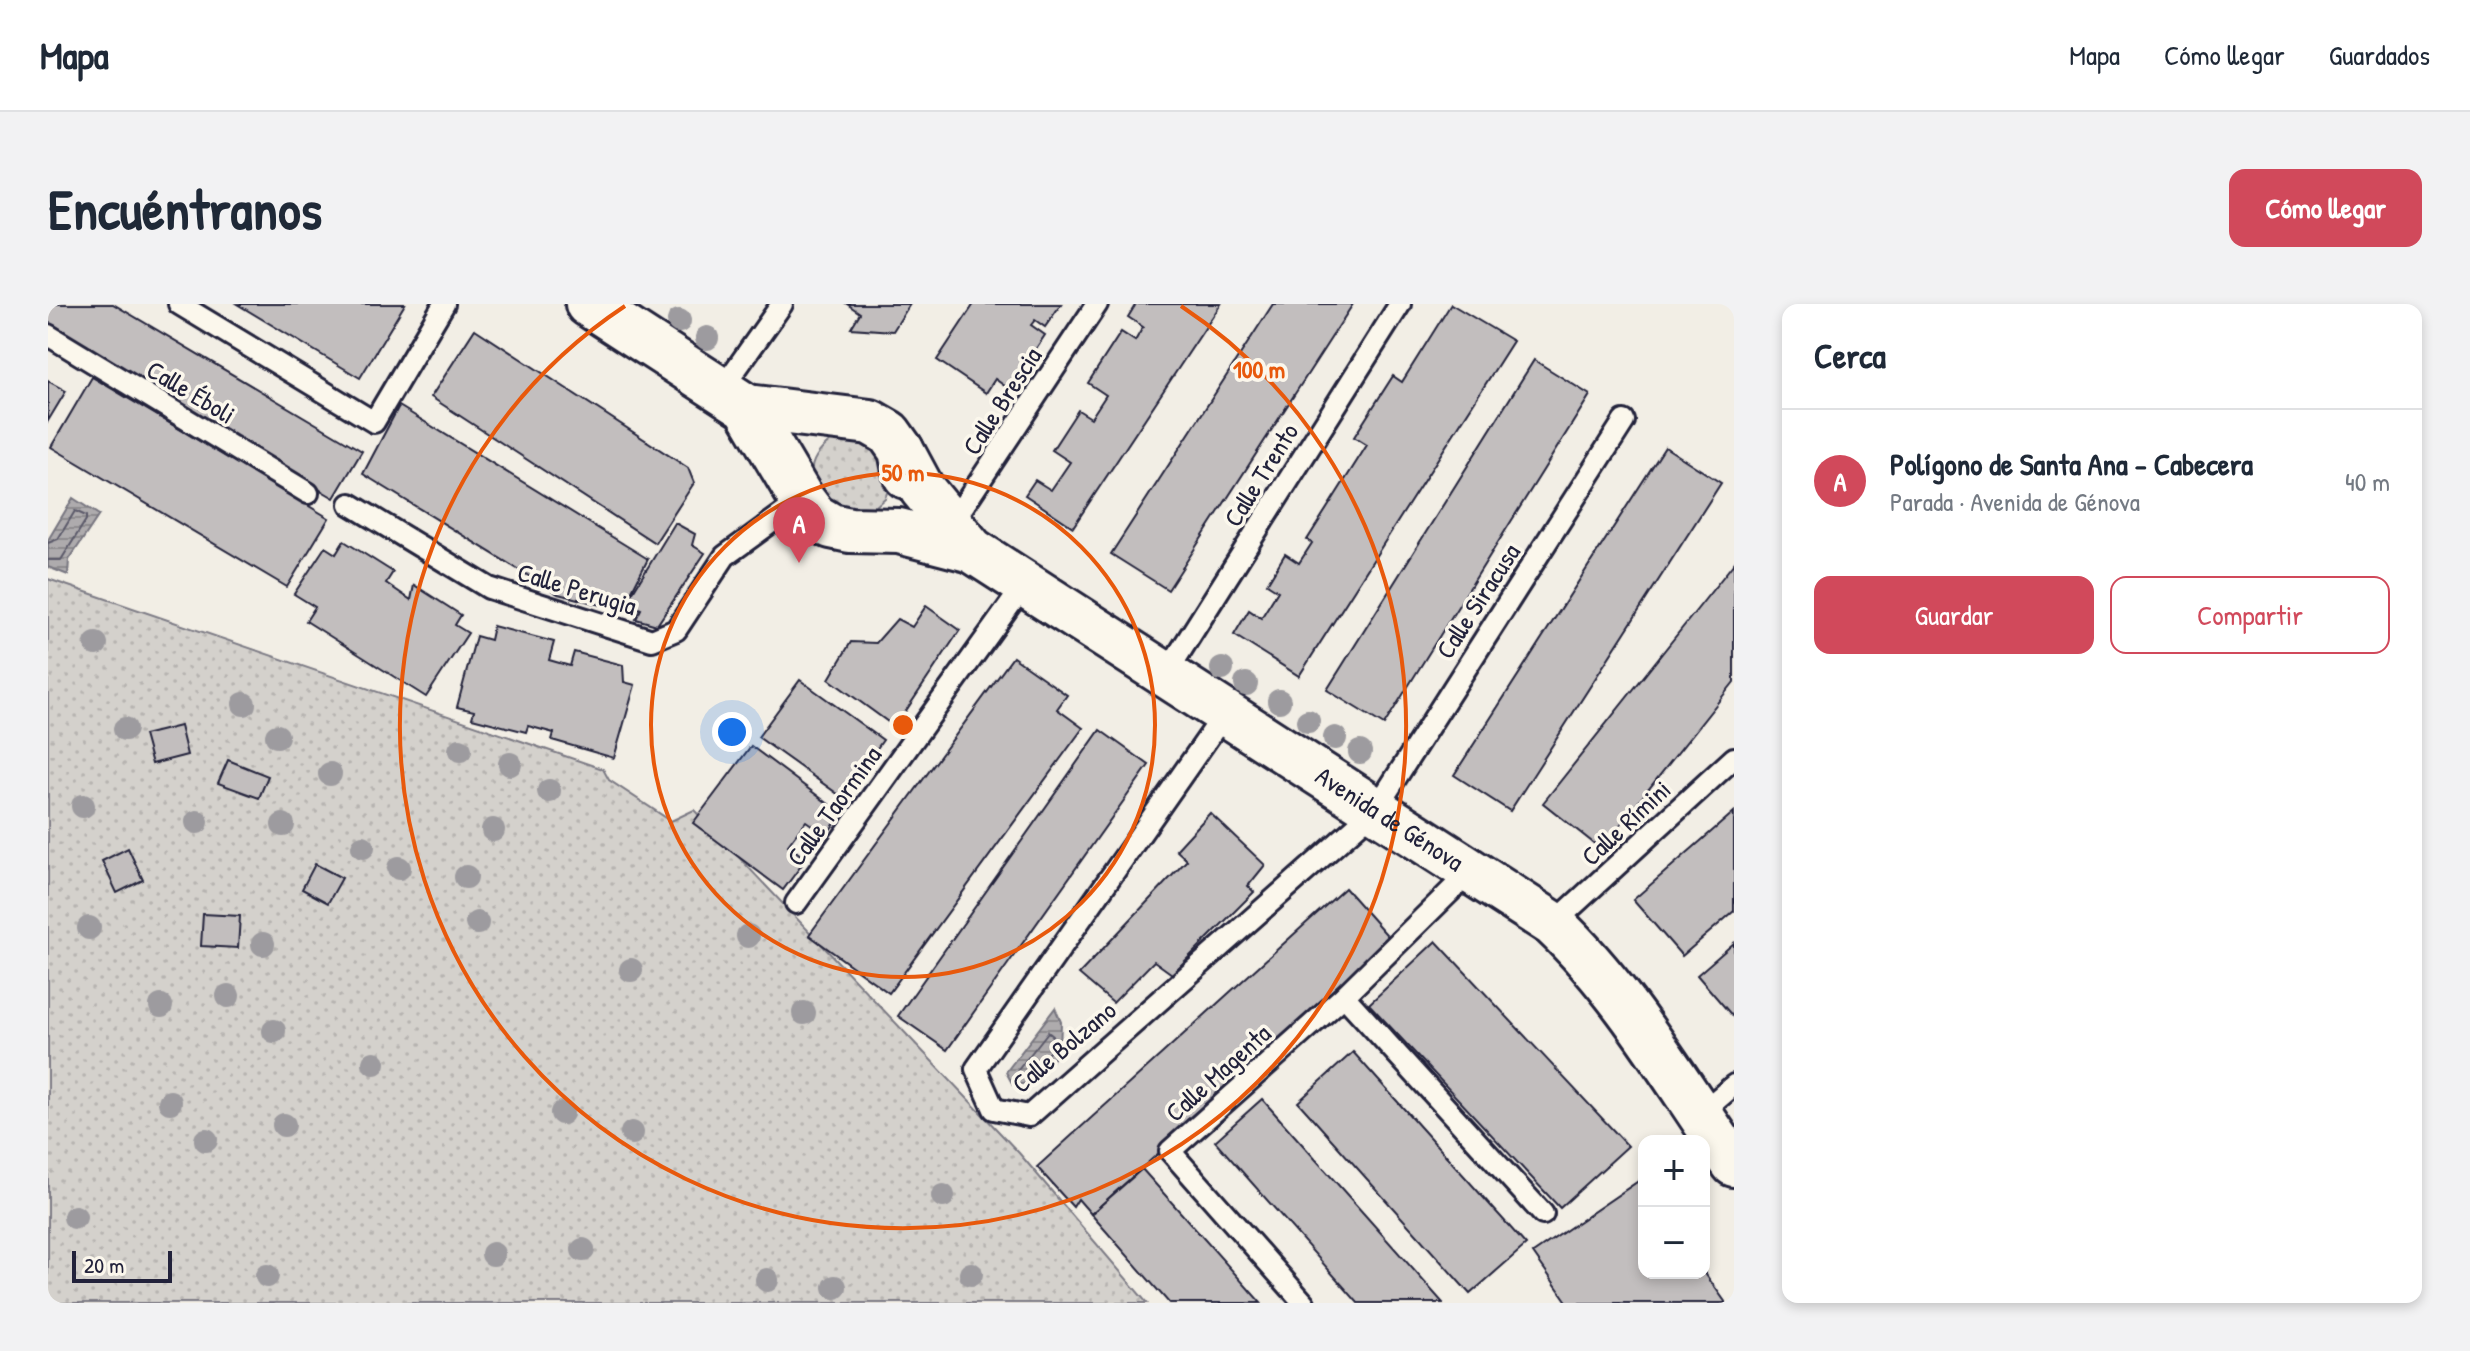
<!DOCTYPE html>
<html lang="es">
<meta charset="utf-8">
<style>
:root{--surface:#fff;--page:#f2f2f3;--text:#1f2937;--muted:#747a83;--line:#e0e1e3;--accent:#d1495b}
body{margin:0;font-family:"Patrick Hand",sans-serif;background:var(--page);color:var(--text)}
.controls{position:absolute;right:24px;bottom:24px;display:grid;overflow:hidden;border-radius:16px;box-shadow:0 4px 12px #0003}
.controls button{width:72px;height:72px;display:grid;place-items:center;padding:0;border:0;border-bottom:2px solid var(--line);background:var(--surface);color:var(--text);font:40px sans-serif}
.scale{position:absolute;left:24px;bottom:20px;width:100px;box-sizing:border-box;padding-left:8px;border:4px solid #22223b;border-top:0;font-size:22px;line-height:28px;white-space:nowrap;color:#22223b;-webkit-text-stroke:6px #fbf7ec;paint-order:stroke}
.you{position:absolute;left:684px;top:428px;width:28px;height:28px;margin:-20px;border:6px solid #fff;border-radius:50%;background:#1a73e8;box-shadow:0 0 0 12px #1a73e833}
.badge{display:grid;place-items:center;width:52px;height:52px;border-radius:50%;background:var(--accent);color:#fff;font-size:26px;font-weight:700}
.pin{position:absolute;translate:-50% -66px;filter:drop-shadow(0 2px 4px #0008)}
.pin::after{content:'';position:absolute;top:42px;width:28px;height:24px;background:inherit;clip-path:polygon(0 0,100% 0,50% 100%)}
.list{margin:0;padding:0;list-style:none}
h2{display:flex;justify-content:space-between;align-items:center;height:104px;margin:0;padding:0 32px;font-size:34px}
h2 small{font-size:26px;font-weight:400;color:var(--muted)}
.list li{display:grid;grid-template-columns:52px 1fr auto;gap:24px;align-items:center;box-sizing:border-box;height:144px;padding:0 32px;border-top:2px solid var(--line)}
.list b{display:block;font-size:30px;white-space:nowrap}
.list p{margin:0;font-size:26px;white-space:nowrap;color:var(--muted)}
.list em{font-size:26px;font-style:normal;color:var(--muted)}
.actions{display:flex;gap:16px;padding:24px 32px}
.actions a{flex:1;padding:18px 0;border:2px solid var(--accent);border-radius:16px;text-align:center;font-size:28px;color:var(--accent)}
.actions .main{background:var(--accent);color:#fff}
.map{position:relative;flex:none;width:1686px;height:999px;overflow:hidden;border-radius:16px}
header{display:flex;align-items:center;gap:48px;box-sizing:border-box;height:112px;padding:0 40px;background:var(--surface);border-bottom:2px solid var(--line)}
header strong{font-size:38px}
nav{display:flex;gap:44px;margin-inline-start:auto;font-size:28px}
.intro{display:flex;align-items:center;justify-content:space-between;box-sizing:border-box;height:192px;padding:0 48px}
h1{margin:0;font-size:56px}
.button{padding:20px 36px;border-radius:16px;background:var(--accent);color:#fff;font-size:28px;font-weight:700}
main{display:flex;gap:48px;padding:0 48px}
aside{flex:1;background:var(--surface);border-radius:16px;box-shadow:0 4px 12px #0003}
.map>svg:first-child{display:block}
.park{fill:url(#park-dots);stroke:#7b7a84;stroke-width:2}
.water{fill:url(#water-rules);stroke:#76747f;stroke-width:2}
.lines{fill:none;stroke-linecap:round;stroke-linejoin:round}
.shore{stroke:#5a5969;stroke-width:2}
.building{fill:#c2bebe;stroke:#22223b;stroke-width:2}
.service-casing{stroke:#22223b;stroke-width:26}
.tertiary-casing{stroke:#22223b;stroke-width:50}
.service{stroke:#fbf7ec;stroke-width:20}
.tertiary{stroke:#fbf7ec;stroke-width:44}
.tree{fill:#9d9b9f}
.ring{fill:none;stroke:#e8590c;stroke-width:4}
.labels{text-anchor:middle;stroke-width:7;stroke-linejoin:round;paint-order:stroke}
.street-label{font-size:26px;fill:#22223b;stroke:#fbf7ec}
.centre{fill:#e8590c;stroke:#fbf7ec;stroke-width:4}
.ring-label{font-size:24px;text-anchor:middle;font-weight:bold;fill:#e8590c;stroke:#fbf7ec;stroke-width:7;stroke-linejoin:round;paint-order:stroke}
</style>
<header>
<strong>Mapa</strong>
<nav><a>Mapa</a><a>Cómo llegar</a><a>Guardados</a></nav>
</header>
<div class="intro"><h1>Encuéntranos</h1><a class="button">Cómo llegar</a></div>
<main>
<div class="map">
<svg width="1686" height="999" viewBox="0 0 1686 999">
<defs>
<pattern id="park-dots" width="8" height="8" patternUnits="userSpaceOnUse" patternTransform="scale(2)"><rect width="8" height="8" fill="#d4d1cc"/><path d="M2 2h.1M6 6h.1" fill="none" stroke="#b6b3b0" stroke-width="1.8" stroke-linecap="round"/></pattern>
<pattern id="water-rules" width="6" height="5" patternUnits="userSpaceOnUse" patternTransform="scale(2)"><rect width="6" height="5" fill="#aeabad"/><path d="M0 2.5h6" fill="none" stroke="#8d8b8e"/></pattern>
</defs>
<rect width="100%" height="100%" fill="#f2eee5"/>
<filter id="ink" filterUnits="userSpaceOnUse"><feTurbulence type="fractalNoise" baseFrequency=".0125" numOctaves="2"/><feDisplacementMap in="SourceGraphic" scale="16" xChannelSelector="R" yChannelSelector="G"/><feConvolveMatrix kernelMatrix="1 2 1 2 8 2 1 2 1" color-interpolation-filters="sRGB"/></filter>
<g filter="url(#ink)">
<!-- park -->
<g class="park">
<path d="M785,135L831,142L842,181L837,194L826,204L813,210L783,205C762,176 752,161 785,135Z"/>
<path d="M0,275L555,465L561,476L623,517L646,506L971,849L1099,999H0Z"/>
</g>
<!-- water -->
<g class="water">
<path d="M25,194L51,211L21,256L20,271L0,263V236Z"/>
<path d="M1007,704L1013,718L1012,748L982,779L965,781L958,768Z"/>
</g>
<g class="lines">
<!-- shore -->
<g class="shore">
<path d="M0,239L10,235L27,207L38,212V216L13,256H0"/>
<path d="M1000,728L1005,732L1004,745L979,771L971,772L970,766Z"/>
</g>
</g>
<!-- building -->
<g class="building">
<path d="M0,0H65L314,147L286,194L0,26Z"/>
<path d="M189,0H357L312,74Z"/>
<path d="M799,0H862L845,27L803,24L812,9Z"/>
<path d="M926,0H1013L997,23L987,16L983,21L997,31L961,85L947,75L938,89L889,56Z"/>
<path d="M1088,0H1173L1025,223L977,191L987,176L1003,186L1022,158L1004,146L1030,106L1043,114L1058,91L1040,79L1073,28L1087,37L1095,23L1080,13Z"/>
<path d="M1225,0H1305L1120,286L1063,250Z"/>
<path d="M1403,0L1465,37L1251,372L1186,331L1201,306L1213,314L1230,287L1219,280L1237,250L1251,259L1264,239L1259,236L1319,141L1306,133L1345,72L1354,78Z"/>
<path d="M427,25L640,164L646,179L607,239L383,93Z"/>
<path d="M1486,56L1542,91L1336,421L1279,386Z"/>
<path d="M44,73L281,214L239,283L3,143Z"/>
<path d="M0,77L18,87L0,117Z"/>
<path d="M351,102L600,255L574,306L510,290L315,170Z"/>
<path d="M1617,143L1673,179L1462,507L1406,471Z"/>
<path d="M627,219L647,230L644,241L657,249L609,321L588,315L593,305L578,299Z"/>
<path d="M296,237L345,268L338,279L363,296L366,281L413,311L407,321L420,329L378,393L258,317L267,303L246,290L277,243L288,250Z"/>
<path d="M1686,259V378L1553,545L1495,499Z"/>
<path d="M878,302L912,326L847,423L781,375L803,338L828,339L849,315L864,323Z"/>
<path d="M445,322L506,338L501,356L522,362L526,348L575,361L576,378L587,381L566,454L504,436L506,429L480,422L478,428L424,414L426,407L409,403L428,332L442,336Z"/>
<path d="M965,353L1019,391L1009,405L1035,424L841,689L761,631Z"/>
<path d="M752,376L835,436L794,493L710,433Z"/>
<path d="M132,422L139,451L104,460L96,431Z"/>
<path d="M1052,426L1101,461L899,746L850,712Z"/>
<path d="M703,442L794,510L778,531L758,517L740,541L758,555L735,586L645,519Z"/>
<path d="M180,456L220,472L211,494L170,479Z"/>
<path d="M1686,508V607L1634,652L1585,596Z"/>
<path d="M1162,509L1217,561L1200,582L1206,588L1124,670L1106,657L1065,699L1031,670L1139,556L1128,546Z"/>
<path d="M80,544L95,576L69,589L54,557Z"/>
<path d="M267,560L294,574L280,599L254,585Z"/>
<path d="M1297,584L1345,638L1043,910L1030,895L1025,903L989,863Z"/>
<path d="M155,610L192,612L190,644L153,642Z"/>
<path d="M1388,637L1580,842L1512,904L1321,700Z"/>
<path d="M1686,639V714L1649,671Z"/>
<path d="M1305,748L1478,941L1422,990L1250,798Z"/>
<path d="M1214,795L1395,999H1310L1167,837Z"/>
<path d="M1094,865L1213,999H1121L1043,910Z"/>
<path d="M1592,876L1596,882V969L1656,968L1678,999H1520L1485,949Z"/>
</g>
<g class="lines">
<defs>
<g id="service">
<path d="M131,0L326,118L396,0"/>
<path d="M0,31L260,189"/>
<path d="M674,85L734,0"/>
<path d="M302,200L441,284L604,336L628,326L677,252L754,196"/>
<path d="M902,222L1049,0"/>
<path d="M1118,370L1352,0"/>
<path d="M1178,408L928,765L946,805L981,812L1328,505L1576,117"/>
<path d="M748,599L977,280"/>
<path d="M1505,620L1686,454"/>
<path d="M1296,692L1495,910"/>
<path d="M1651,811L1686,781"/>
<path d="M1256,999L1122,847L1296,692L1424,566"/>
</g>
<g id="tertiary">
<path d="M540,0L699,103L754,196L766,212L783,222L802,226L851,227L924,246"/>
<path d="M699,103L822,118L841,129L853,146L858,172"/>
<path id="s1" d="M853,146L874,185L924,246L1505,620C1578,689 1628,778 1686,860"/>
</g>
</defs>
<!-- service casing -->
<use href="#service" class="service-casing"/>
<!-- tertiary casing -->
<use href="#tertiary" class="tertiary-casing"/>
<!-- service -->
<use href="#service" class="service"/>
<!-- tertiary -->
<use href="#tertiary" class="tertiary"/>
</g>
<!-- trees -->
<g class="tree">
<circle cx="631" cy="17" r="12"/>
<circle cx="659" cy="34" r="12"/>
<circle cx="48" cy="340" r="12"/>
<circle cx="1174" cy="365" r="12"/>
<circle cx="1198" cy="380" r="12"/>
<circle cx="1231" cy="397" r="12"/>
<circle cx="196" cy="400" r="12"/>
<circle cx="1260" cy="417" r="12"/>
<circle cx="77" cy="425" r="12"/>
<circle cx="229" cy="432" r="12"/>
<circle cx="1287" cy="434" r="12"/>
<circle cx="412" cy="446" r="12"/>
<circle cx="1312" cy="448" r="12"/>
<circle cx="462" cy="460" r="12"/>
<circle cx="282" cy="470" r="12"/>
<circle cx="501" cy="487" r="12"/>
<circle cx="35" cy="502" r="12"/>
<circle cx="149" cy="518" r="12"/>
<circle cx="235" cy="521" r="12"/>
<circle cx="445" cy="526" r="12"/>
<circle cx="315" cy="543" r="12"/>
<circle cx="351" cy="564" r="12"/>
<circle cx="418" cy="573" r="12"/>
<circle cx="429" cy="619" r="12"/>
<circle cx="41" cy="624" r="12"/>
<circle cx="700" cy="632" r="12"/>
<circle cx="215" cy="640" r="12"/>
<circle cx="583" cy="666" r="12"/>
<circle cx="180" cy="692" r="12"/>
<circle cx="113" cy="702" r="12"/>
<circle cx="756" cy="709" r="12"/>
<circle cx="226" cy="727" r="12"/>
<circle cx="326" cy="759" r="12"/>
<circle cx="122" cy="798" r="12"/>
<circle cx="514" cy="809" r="12"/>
<circle cx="236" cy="821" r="12"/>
<circle cx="584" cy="829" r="12"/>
<circle cx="158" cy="836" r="12"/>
<circle cx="895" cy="892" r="12"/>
<circle cx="27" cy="913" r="12"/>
<circle cx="535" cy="946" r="12"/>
<circle cx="445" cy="950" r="12"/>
<circle cx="923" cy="970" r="12"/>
<circle cx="219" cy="972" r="12"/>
<circle cx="719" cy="976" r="12"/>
<circle cx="787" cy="983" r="12"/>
</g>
</g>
<!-- distance rings -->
<g class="ring">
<circle cx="855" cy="421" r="252"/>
<path d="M1133 2A503 503 0 1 1 577 2"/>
</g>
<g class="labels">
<!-- street labels -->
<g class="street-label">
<text transform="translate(143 88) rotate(31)" y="9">Calle Éboli</text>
<text transform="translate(954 97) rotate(-57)" y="9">Calle Brescia</text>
<text transform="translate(1213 171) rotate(-58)" y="9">Calle Trento</text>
<text transform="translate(529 285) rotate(17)" y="9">Calle Perugia</text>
<text transform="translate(1430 297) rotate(-57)" y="9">Calle Siracusa</text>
<text transform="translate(786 502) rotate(-54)" y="9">Calle Taormina</text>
<text dy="9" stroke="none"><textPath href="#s1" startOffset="620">Avenida de Génova</textPath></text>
<text transform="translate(1578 519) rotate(-43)" y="9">Calle Rímini</text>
<text transform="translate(1016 743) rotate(-40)" y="9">Calle Bolzano</text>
<text transform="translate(1170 769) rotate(-42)" y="9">Calle Magenta</text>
</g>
</g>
<circle cx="855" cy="421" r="12" class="centre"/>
<g class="ring-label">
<text x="1211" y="74">100 m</text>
<text x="855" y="177">50 m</text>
</g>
</svg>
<div class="controls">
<button>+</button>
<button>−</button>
</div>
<div class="scale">20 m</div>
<div class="you"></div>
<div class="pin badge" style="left:751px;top:259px">A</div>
</div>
<aside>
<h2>Cerca<small></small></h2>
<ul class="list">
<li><span class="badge">A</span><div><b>Polígono de Santa Ana - Cabecera</b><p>Parada · Avenida de Génova</p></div><em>40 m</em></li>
</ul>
<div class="actions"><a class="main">Guardar</a><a>Compartir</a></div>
</aside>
</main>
